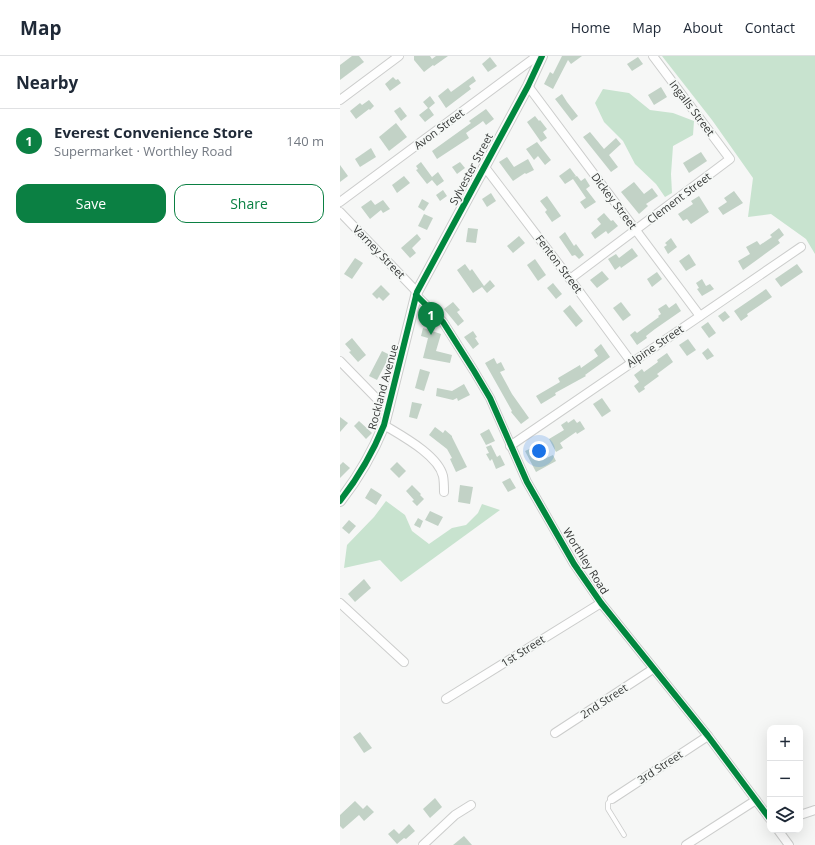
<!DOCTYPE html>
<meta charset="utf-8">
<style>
:root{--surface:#fff;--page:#f2f2f3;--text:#1f2937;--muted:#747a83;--line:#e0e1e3;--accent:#0b8043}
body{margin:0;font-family:"Open Sans",sans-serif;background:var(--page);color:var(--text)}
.controls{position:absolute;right:12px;bottom:12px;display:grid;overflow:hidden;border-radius:8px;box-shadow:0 4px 16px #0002}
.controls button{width:36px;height:36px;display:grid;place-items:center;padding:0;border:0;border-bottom:1px solid var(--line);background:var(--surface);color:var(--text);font:20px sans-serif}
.you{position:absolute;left:199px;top:395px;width:14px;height:14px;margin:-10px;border:3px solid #fff;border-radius:50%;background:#1a73e8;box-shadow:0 0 0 6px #1a73e833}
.badge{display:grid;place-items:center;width:26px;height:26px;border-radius:50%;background:var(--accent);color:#fff;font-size:13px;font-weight:700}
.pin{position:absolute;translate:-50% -33px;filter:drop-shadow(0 1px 2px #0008)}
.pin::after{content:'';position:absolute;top:21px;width:14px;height:12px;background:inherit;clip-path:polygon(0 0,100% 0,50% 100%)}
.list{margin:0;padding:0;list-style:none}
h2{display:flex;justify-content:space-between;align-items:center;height:52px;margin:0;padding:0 16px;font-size:17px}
h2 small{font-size:13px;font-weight:400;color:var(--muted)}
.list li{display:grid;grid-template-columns:26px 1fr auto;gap:12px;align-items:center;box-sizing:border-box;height:64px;padding:0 16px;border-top:1px solid var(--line)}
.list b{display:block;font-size:15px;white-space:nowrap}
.list p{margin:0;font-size:13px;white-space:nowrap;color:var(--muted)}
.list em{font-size:13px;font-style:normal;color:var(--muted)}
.actions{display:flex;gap:8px;padding:12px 16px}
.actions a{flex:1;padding:9px 0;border:1px solid var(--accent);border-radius:12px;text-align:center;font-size:14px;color:var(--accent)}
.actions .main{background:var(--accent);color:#fff}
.icon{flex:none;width:22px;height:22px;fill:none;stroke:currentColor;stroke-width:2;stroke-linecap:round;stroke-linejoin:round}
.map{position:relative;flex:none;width:475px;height:789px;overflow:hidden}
header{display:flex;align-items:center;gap:24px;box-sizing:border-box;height:56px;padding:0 20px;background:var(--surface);border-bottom:1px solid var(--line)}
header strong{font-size:19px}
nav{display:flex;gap:22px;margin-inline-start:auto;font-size:14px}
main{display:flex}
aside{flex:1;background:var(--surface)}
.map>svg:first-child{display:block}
.green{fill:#c8e3cf}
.building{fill:#c2d2c6}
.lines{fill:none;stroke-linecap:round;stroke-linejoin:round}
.service-casing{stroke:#cccdcc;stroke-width:5.5}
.minor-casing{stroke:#cccdcc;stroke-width:10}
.tertiary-casing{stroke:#cccdcc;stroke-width:12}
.service{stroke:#fefefe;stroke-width:4}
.minor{stroke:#fefefe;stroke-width:8}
.tertiary{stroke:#fefefe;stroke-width:10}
.cycleway-casing{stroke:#f5f8f6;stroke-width:8}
.cycleway{stroke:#00873e;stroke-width:6}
.labels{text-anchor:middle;stroke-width:3.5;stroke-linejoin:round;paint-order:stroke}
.street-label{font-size:11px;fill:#363837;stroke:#f5f8f6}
</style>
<header>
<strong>Map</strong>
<nav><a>Home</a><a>Map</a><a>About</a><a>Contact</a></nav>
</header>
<main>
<aside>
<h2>Nearby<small></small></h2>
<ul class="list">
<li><span class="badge">1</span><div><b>Everest Convenience Store</b><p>Supermarket · Worthley Road</p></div><em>140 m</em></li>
</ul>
<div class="actions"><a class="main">Save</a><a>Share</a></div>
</aside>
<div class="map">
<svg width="475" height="789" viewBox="0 0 475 789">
<rect width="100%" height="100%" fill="#f6f7f6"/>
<!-- green -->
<g class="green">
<path d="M322,0H475V198L466,183L431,158L408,161L413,122L372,64Z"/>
<path d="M263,33L289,37L310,54L333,57L354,65L353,79L333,90L331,118L332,137L325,141L316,128L295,108L283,85L264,66L255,47Z"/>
<path d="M46,445L65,459L72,475L89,488L112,472L126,469L138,457L142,448L160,454L61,526L40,504L4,512L7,489L34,461Z"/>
</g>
<!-- building -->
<g class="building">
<path d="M12,0H19L24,6L0,24V9Z"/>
<path d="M74,0H90L92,3L96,0H108L94,10L93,9L84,16L74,4Z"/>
<path d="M222,0H242L231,8L228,4L213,33L204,28L210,16L213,18Z"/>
<path d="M150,1L157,10L148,16L142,8Z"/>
<path d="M298,1L303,8L292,15L287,8Z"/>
<path d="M133,20L136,25L129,30L131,33L106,52L98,40L108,32L111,36Z"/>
<path d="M53,21L56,24L58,23L61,27L50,35L45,28Z"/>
<path d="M321,31L327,41L314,49L308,39Z"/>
<path d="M222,38L227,46L238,60L232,65L215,43Z"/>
<path d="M90,40L95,47L89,52L94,59L85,66L79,59L88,52L83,46Z"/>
<path d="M29,44L34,50L30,54L29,53L16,63L10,55L20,47L22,49Z"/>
<path d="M60,51L67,60L61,65L54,55Z"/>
<path d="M146,53L154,63L146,69L143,65L139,68L126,77L129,82L97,103L92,95L131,67L129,65Z"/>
<path d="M195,60L199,65L200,64L207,73L203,76L207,82L201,86L187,66Z"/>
<path d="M56,67L67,81L49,95L39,81Z"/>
<path d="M250,76L264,93L276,82L281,88L269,99L278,111L271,116L243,81Z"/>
<path d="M197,86L211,104L205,109L198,100L194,104L186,93Z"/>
<path d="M31,92L36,101L20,111L15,103Z"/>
<path d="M361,96L367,105L349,117L343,107Z"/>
<path d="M167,101L174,111L188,103L194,114L186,118L185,117L173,125L159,106Z"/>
<path d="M81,106L92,121L98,116L104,125L97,130L92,124L87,128L76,114L78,113L76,110Z"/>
<path d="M120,106L125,112L117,118L112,111Z"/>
<path d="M0,109L8,120L0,126Z"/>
<path d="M230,112L236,120L234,121L237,120L241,125L245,122L250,130L246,133L256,146L245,153L240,146L246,142L233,123L225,128L219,120Z"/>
<path d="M64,120L70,127L57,137L52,129Z"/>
<path d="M294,126L304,138L312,132L318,140L306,148L308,150L299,158L281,136Z"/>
<path d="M103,134L107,140L100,145L96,139Z"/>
<path d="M394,135L403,147L383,159L378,152L387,146L384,142Z"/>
<path d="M151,137L156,145L147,151L142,143Z"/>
<path d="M207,140L221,160L212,166L205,156L207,154L200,145Z"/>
<path d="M359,140L369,156L351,168L347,163L343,165L338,158L353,148L351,145Z"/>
<path d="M82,143L89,147L84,155L78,151Z"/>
<path d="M31,144L35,149L43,144L50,153L43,157L41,154L30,163L21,151Z"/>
<path d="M264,157L271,165L273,164L278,170L268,178L266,175L255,183L251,177L261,168L257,163Z"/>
<path d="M84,158L93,162L87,174L78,170Z"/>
<path d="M128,172L138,173L136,187L126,186Z"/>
<path d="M439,172L444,179L438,184L440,187L403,214L398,205L410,198L406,191L417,185L420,189L432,181L430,179Z"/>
<path d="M225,176L234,190L236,188L244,199L239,203L235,199L232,200L219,181Z"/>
<path d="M77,178L81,183L72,192L76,197L70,202L61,192Z"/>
<path d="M179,180L185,187L173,197L167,190Z"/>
<path d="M331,182L337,191L328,198L324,191L327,189L325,187Z"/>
<path d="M292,192L298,200L281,212L280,210L275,214L268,203L276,198L279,202Z"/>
<path d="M349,198L356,209L346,215L339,205Z"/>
<path d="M15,202L23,207L12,223L4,218Z"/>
<path d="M195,203L206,219L198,225L187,209Z"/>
<path d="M125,208L130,215L132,213L144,230L150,224L155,230L147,237L142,231L133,237L117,214Z"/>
<path d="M457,208L463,216L441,231L435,223Z"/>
<path d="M262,215L269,223L257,232L250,224Z"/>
<path d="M317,216L322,223L312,231L307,223Z"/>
<path d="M362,223L366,230L370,228L374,233L362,240L357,233L359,232L356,227Z"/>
<path d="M213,227L222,238L216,243L207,232Z"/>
<path d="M41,229L50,238L43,245L39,241L37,243L32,238Z"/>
<path d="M426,233L432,241L407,258L408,260L401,265L394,255Z"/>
<path d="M113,246L120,254L117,256L124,265L118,270L104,253Z"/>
<path d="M281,246L291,259L283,265L273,252Z"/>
<path d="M336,247L341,255L315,273L306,280L307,282L297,289L290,279L295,275L297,277L319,261L318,260L321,258L318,253L326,248L329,252Z"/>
<path d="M230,249L243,265L236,271L223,255Z"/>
<path d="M385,255L390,261L383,266L378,260Z"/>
<path d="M368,266L376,277L369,282L361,271Z"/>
<path d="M83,272L101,278L96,295L112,299L110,307L83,302L88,282L81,280Z"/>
<path d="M133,275L137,281L135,282L139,288L133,293L124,281Z"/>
<path d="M12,282L26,299L18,306L9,296L11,295L5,288Z"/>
<path d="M348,283L356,294L347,300L339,289Z"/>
<path d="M261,288L270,301L245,319L246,320L215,337L216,339L201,348L196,340L220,326L218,322L240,309L241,312L258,300L254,294Z"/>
<path d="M368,292L374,300L367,304L362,297Z"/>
<path d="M42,295L50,299L37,324L29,320Z"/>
<path d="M327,297L333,306L317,318L319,320L304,331L305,333L299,337L294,330L299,326L294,319L302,313L304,316L318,306L317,304Z"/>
<path d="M154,302L157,308L161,306L165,314L160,316L172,338L189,362L181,368L171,356L172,355L145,307Z"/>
<path d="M80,313L90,316L84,335L75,332Z"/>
<path d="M124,328L130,339L118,345L117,342L113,344L96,340L97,332L112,335Z"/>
<path d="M262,342L271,355L262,361L253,348Z"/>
<path d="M72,346L82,348L77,363L69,361Z"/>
<path d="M0,361L8,367L0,376Z"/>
<path d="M234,363L237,367L240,365L245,373L237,378L236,376L220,387L223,392L216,396L209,383L224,374L221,369L227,365L228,367Z"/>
<path d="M19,365L32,377L26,383L14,370Z"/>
<path d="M95,371L103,377L105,374L112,380V381L127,411L116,416L110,403L112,402L107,393L89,379Z"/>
<path d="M149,373L155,385L146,389L140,378Z"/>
<path d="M151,389L157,401L160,399L165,409L156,413L152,403L150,405L146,398L149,397L146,391Z"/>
<path d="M196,390L204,403L213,399L216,405L196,416L185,395Z"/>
<path d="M3,406L10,412L0,422V409Z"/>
<path d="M57,406L66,415L59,422L50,413Z"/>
<path d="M170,422L176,432L168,436L162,426Z"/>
<path d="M72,429L81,438L80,439L84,443L77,450L72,445L74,444L66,435Z"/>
<path d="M120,429L133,431L130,448L118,446Z"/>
<path d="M31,432L42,439L36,449L25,442Z"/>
<path d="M90,455L103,461L98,470L85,464Z"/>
<path d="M78,462L83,465L80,472L74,469Z"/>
<path d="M9,464L16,470L9,478L2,472Z"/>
<path d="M24,523L31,532L15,546L8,538Z"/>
<path d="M20,676L32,692L24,697L13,681Z"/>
<path d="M95,742L102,751L90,762L83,753Z"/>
<path d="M15,745L23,753L27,749L34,756L24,765L19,759L3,773L0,770V759Z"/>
<path d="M69,768L75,775L66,783L64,782L57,788L48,778L54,773L59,778Z"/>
<path d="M124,780L132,789H113Z"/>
</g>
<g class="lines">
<defs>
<path id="service" d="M272,743L268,747V753L284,779"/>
<g id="minor">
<path d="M188,30L360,260"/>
<path d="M0,44L59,0"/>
<path d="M144,110L230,223L292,307"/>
<path d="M0,146L197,0"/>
<path d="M0,156L77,236"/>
<path d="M230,223L390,103L313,0"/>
<path d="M76,239L103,266L134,315L150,342L187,426L234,508L261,547L368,680L430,763"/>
<path d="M0,305L41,347L49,353"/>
<path d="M44,369C62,380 98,399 103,420C104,425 104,431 104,436"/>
<path d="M170,390L461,191"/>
<path d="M0,547L64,606"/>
<path d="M106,643L261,547"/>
<path d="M215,677L313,613"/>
<path d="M272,743L368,680"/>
<path d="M460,759L475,754"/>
<path d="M438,774L449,789"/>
<path d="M83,789L115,759L131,749"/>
<path d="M346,789L416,744"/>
</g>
<path id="tertiary" d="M0,445C18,422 33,396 44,369L77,236L188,30L202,0"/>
</defs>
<!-- service casing -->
<use href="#service" class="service-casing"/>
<!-- minor casing -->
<use href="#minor" class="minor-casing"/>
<!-- tertiary casing -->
<use href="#tertiary" class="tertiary-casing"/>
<!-- service -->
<use href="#service" class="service"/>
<!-- minor -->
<use href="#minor" class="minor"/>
<!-- tertiary -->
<use href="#tertiary" class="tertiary"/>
<defs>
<g id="cycleway">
<path d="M76,239L103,266L134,315L150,342L187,426L234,508L261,547L368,680L430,763"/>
<path d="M0,445C18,422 33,396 44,369L77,236L188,30L202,0"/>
</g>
</defs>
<!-- cycleway casing -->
<use href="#cycleway" class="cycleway-casing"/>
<!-- cycleway -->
<use href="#cycleway" class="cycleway"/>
</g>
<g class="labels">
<!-- street labels -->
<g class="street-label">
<text transform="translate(352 52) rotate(53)" y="4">Ingalls Street</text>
<text transform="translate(99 73) rotate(-37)" y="4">Avon Street</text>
<text transform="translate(131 113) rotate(-62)" y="4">Sylvester Street</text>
<text transform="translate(339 142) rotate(-37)" y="4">Clement Street</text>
<text transform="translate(274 145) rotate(53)" y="4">Dickey Street</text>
<text transform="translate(39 196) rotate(46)" y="4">Varney Street</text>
<text transform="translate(219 208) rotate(53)" y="4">Fenton Street</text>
<text transform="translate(315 290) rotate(-34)" y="4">Alpine Street</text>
<text transform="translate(43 331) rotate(-75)" y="4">Rockland Avenue</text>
<text transform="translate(246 505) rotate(58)" y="4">Worthley Road</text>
<text transform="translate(183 595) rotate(-32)" y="4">1st Street</text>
<text transform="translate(264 645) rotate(-33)" y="4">2nd Street</text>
<text transform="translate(320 711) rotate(-33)" y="4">3rd Street</text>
</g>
</g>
</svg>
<div class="controls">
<button>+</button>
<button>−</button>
<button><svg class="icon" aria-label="layers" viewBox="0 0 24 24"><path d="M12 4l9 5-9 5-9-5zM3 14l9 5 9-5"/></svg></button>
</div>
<div class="you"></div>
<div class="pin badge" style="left:91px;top:279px">1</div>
</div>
</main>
